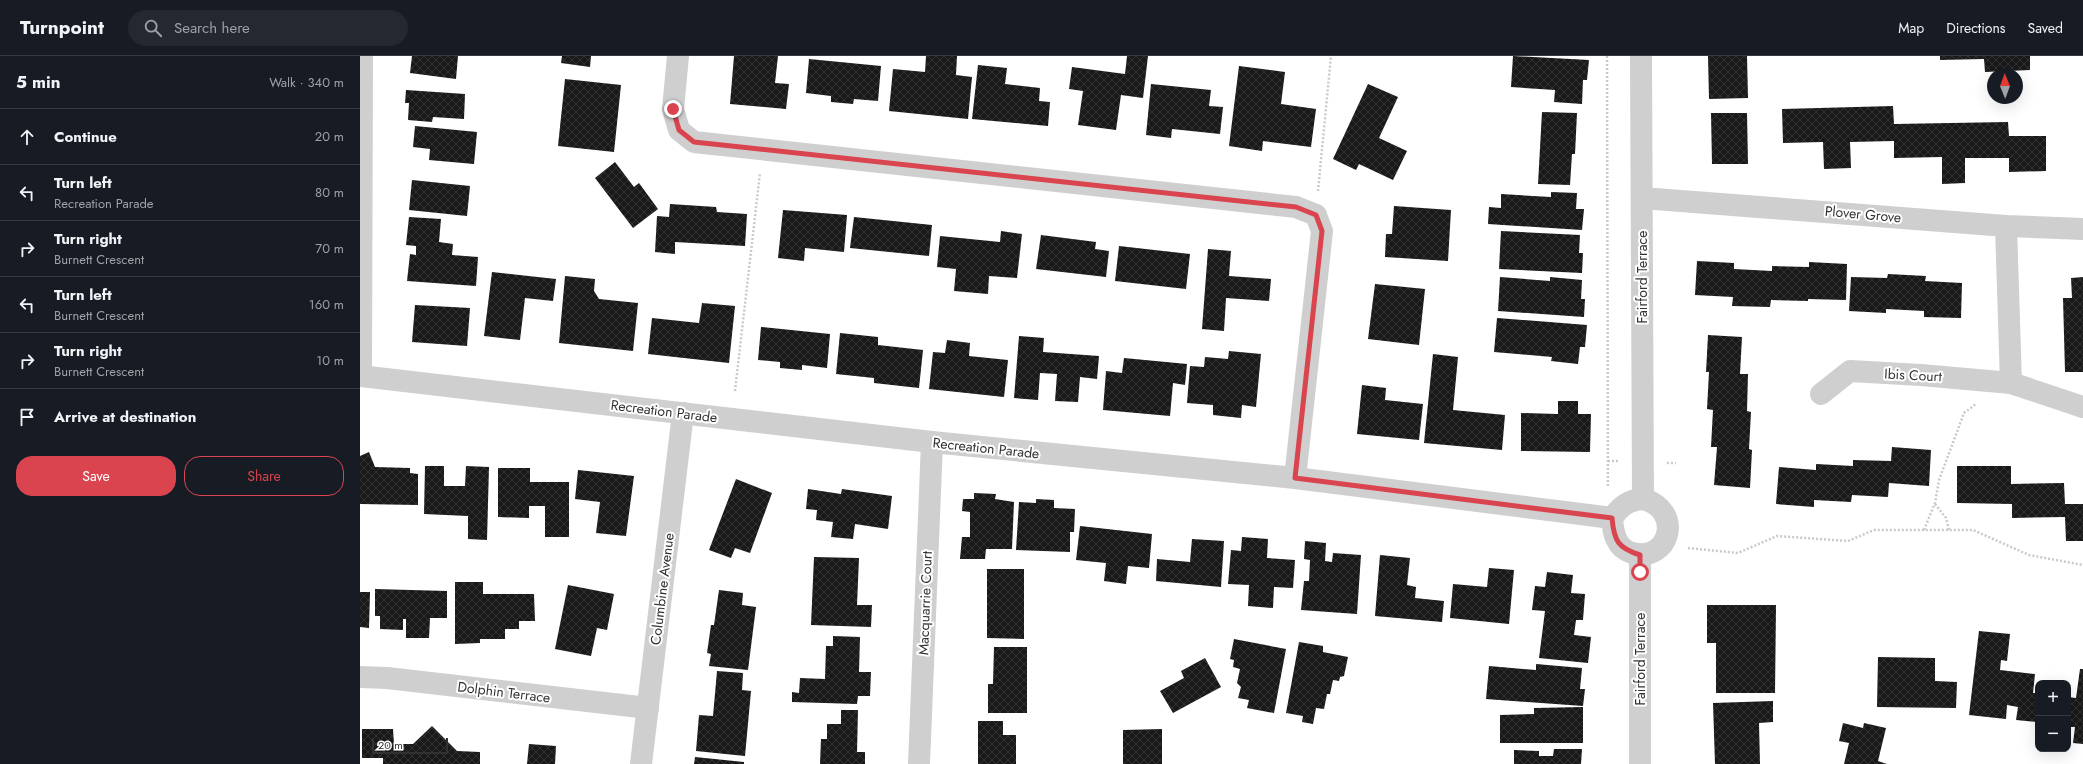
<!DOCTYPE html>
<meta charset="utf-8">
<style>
:root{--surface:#171b24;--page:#242831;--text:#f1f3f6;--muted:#9ea1a6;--line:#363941;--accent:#d9444e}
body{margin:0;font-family:Jost,sans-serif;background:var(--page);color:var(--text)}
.controls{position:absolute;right:12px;bottom:12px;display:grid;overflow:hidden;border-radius:8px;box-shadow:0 4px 16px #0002}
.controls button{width:36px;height:36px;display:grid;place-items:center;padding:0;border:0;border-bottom:1px solid var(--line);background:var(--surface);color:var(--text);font:20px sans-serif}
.compass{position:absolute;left:1627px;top:12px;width:36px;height:36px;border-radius:50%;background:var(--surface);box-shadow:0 4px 16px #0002;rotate:359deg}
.scale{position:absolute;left:12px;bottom:10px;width:76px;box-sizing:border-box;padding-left:4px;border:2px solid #323232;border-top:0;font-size:11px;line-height:14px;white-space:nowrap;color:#323232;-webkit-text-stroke:3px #fff;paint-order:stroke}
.stop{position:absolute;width:12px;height:12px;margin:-9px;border:3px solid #d9444e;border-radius:50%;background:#fff}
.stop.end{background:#d9444e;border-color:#fff;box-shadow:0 1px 4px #0008}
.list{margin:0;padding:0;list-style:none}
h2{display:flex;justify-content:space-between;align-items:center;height:52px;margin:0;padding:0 16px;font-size:17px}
h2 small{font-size:13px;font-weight:400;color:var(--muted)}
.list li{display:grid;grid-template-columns:26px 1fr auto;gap:12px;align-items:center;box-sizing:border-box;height:56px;padding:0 16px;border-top:1px solid var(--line)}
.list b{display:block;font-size:15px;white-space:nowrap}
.list p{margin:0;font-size:13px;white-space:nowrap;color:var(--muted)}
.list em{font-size:13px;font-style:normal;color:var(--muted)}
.actions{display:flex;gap:8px;padding:12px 16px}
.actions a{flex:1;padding:9px 0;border:1px solid var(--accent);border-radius:16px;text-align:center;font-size:14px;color:var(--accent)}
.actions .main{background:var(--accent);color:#fff}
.icon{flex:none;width:22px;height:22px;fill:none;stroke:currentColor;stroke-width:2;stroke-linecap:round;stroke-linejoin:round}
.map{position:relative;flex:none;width:1723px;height:708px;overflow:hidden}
header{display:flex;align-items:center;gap:24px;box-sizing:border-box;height:56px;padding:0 20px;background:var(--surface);border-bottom:1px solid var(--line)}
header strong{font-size:19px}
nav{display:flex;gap:22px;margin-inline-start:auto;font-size:14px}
.search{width:280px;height:36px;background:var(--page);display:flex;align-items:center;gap:10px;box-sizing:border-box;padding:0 14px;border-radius:22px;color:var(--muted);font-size:15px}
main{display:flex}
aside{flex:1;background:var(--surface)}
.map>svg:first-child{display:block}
.building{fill:url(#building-cross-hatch)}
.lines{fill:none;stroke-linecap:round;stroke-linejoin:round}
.path{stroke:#c9c9c9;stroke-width:2.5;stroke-dasharray:2 2;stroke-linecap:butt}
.minor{stroke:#cfcfcf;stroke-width:22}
.route{stroke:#d9444e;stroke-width:5}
.labels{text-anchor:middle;stroke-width:4;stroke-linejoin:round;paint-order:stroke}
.street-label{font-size:14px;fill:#323232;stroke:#fff}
</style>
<header>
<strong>Turnpoint</strong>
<div class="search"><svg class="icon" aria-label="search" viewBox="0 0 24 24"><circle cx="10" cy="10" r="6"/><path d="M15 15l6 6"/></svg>Search here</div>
<nav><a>Map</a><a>Directions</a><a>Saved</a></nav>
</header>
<main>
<aside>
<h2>5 min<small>Walk · 340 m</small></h2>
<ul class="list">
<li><svg class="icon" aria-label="ahead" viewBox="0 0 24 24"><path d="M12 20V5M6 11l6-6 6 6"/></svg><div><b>Continue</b></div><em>20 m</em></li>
<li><svg class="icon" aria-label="left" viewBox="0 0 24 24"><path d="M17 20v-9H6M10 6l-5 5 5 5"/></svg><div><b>Turn left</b><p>Recreation Parade</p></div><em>80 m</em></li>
<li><svg class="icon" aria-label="right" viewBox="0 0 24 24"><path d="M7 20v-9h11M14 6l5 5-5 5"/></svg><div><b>Turn right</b><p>Burnett Crescent</p></div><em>70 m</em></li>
<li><svg class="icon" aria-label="left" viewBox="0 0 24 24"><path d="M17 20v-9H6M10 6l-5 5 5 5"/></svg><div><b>Turn left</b><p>Burnett Crescent</p></div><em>160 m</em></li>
<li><svg class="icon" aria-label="right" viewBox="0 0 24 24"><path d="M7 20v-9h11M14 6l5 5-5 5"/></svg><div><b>Turn right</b><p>Burnett Crescent</p></div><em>10 m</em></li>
<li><svg class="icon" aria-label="arrive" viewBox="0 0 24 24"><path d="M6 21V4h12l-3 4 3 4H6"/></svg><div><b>Arrive at destination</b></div></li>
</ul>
<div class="actions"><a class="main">Save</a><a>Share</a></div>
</aside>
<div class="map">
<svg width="1723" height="708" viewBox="0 0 1723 708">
<defs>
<pattern id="building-cross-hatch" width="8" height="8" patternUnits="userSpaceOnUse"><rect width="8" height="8" fill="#191919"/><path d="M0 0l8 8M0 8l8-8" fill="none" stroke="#323232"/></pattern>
</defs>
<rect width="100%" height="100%" fill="#fff"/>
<!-- building -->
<g class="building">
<path d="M52,0H98L96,23L50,17Z"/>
<path d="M202,0H231L230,11L201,7Z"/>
<path d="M374,0H418L415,27L429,28L426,53L370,48Z"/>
<path d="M566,0H597L596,19L612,21L608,63L529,55L533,13L565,16Z"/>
<path d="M767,0H788L783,42L761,39L756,74L718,69L723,35L709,33L712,11L765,18Z"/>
<path d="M1153,0L1229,4L1227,24H1223L1222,48L1194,46L1195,34L1151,31Z"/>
<path d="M1348,0H1387L1388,42L1349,43Z"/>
<path d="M1580,0H1670V14L1625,16L1624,3L1580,4Z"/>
<path d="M449,3L521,10L518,45L494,43L493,48L471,46V40L446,37Z"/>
<path d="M618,9L647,12L645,28L680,32L679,45L690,46L688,70L612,63Z"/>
<path d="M879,10L925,16L921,48L956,53L951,91L903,85L902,95L869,90Z"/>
<path d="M205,23L261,29L254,96L198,90Z"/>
<path d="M791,28L851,34L849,50L863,51L860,78L812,73L811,82L786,79Z"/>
<path d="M1008,28L1038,41L1019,82L1047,95L1033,124L999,108L996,114L973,103Z"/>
<path d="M46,34L105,38L104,63L73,61L72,66L48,64L49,47H45Z"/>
<path d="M1533,50L1534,68L1648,66L1649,80H1686V115L1649,116V102H1605V127L1582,128V101L1534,102V85L1490,86L1491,112L1464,113L1463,86L1423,87L1422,53Z"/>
<path d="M1182,56L1217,57L1215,98H1212L1210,129L1178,128Z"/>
<path d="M1351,57H1387L1388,108H1352Z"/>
<path d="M55,70L117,76L114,108L69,104L70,93L53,91Z"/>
<path d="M255,106L274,131L279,127L298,153L273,172L235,122Z"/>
<path d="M52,124L110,130L107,160L49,154Z"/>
<path d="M1191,136L1217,137L1216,153H1224L1222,174L1128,168L1129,151L1141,152V138L1191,141Z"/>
<path d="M310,148L356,151L357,156L387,158L385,190L315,186V198L295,196L297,160L309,161Z"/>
<path d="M1034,150L1091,154L1088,205L1025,201L1026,178H1032Z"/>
<path d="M423,154L487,159L484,196L445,192L444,205L418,202Z"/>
<path d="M49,161L81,163L79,186L93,188L92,199L118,201L116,230L47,225L50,198L56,199V190L46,189Z"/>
<path d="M494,161L572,169L569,200L490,192Z"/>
<path d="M641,175L662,178L657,222L629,220L628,238L594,235L596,213L577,211L580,180L640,186Z"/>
<path d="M1141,175L1220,179L1219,197H1223L1222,217L1139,213Z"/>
<path d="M681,179L736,186L735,193L749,195L746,221L676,213Z"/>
<path d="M759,190L830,198L826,233L755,225Z"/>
<path d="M848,193L871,195L869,220L911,223L909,245L866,242L864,275L842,273Z"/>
<path d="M1337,205L1374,207V213L1412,215V210L1449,211V206L1487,208L1486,244L1448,243V245L1411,244L1410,251L1372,250L1373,241L1335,239Z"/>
<path d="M132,216L196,223L193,245L165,242L160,284L124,280Z"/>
<path d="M1528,218L1566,220L1565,225L1602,227L1601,262L1564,261V255L1526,253V257L1489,255L1491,221L1527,222Z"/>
<path d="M205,220L235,223L234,235L239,243L278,247L273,295L199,287Z"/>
<path d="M1140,221L1190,225V221L1222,224L1221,243H1225L1224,261L1138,255Z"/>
<path d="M1723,221V316H1705L1703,242H1712L1711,222Z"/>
<path d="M1015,228L1065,233L1059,289L1008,283Z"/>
<path d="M342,247L375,250L369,307L288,298L292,262L339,267Z"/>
<path d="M55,249L110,252L107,290L52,286Z"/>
<path d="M1137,262L1227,269L1225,291H1220L1218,308L1191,305L1192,301L1134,296Z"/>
<path d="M401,271L470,278L467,312L442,309V314L420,312V306L398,304Z"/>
<path d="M480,277L518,281V289L563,294L559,332L514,327V322L476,318Z"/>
<path d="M1348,279L1382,281L1380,318H1388L1387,355L1391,356L1389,393L1392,394L1390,432L1354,429L1357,391H1351L1353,354L1347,353L1349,316H1346Z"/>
<path d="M659,280L684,282L683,296L739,300L737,323L720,321L718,346L695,345L697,318L680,317L678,344L654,342Z"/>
<path d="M587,284L610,287L609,300L648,304L644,341L569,333L573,296L585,297Z"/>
<path d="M869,295L901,298L896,351L882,349L881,362L853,359V349L827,347L830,310L844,311L845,301L868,303Z"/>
<path d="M1073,298L1098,301L1093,354L1145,359L1142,394L1064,387Z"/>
<path d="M764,302L827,308L825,329L813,327L810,360L743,354L746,315L762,317Z"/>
<path d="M1002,329L1026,332L1025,344L1063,348L1059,384L997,378Z"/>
<path d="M1198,345H1218V358H1231L1230,396L1161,395V357L1198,358Z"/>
<path d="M1532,391L1571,394L1569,430L1529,427L1528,441L1492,439L1491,446L1454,444V451L1416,448L1419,411L1456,414V408L1493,410V404L1531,405Z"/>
<path d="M9,396L15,411L50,412V417L58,418V449L0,448V400Z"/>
<path d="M65,410H84V430H105L106,410L129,411L127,484L108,483V460L64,458Z"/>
<path d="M1597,410H1651V428L1704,427L1705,448H1723V485H1706L1705,461L1652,462V448L1597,447Z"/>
<path d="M138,412H170V426H209V481H185V450H169V462L138,461Z"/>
<path d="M218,414L274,420L266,480L236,477L240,446L215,443Z"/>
<path d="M376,423L412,437L390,497L375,492L371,502L349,494Z"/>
<path d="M448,433L481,438L482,433L532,440L528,473L495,468L493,483L471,481L473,466L456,464L457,454L446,453Z"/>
<path d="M614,437L636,438L635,443L654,446L652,493H626L625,503H600L602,481H610V456L602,455L603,443H614Z"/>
<path d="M676,443L694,444V452L715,453L714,476H710V496L656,494L659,446L676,447Z"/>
<path d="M720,470L792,478L789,512L768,510L766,528L744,525L746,507L716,504Z"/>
<path d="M882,481L908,483L907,502L935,504L933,532L914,531L913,552L888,550L889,529L868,528L871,494L881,495Z"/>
<path d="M832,483L864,485L861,531L796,525L797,503L830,506Z"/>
<path d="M945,485L966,487L965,505L972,506L973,497L1001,499L997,558L941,554L944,525H949L950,504L944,503Z"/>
<path d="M1020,499L1050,502L1047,529L1056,531L1055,542L1084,545L1082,566L1015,560Z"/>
<path d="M454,501L499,502L497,549H512L511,571L451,569Z"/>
<path d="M1129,512L1154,514L1149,568L1090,562L1093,528L1127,531Z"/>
<path d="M627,513H664V583L627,582Z"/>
<path d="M1187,516L1213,519L1211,537L1225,538L1223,564H1216L1214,579L1231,581L1228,607L1179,602L1185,555L1172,554L1175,530L1185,531Z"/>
<path d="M95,526H123V538H174L175,565H159V573H145V583H120V587L95,588Z"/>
<path d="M208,529L254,538L247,574L237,572L231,600L195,593Z"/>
<path d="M15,533L87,535V562H70L69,582H46V563H43V574L20,573V560H15Z"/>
<path d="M359,534L383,537L382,549L396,551L388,614L349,610L351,598L347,597L351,569H354Z"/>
<path d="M0,536H10L9,572L0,571Z"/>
<path d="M1347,549H1416L1415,637H1356V587H1347Z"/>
<path d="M1619,575L1650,578L1647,605L1641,604L1640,614L1675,618L1673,637H1678V666L1656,664L1658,651L1647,649L1646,663L1609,659Z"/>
<path d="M473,580L500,581L499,616H511L510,640H498L497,648L432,646V636L439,637L440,622L465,623L466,590H473Z"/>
<path d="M874,583L926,593L914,657L887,652L889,644L878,642L881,631L877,627L880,613L873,611L874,604L870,603Z"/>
<path d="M939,586L963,590V596L988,601L984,620L980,621L979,625L973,624L970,638H967L964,653L956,652L953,668L942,666L943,660L926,657Z"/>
<path d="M634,591H667V657H628V628H633Z"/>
<path d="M1518,601L1575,602V625L1597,626L1596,652L1517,651Z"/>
<path d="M845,602L861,631L813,657L800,635L824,622L821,615Z"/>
<path d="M1176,608L1222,612L1220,633H1225L1223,650L1126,643L1129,610L1176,614Z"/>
<path d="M1720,613H1723V688L1713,687L1715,671H1708V641L1716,642Z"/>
<path d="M357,615L383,617L382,634L391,635L385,700L336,695L339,659L353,660Z"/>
<path d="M1413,645V666L1399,667L1400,708H1355L1353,647Z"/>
<path d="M1223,651V687H1140V659L1174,658V652Z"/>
<path d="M481,654H498L497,696H505V708H460L461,683H467V668H481Z"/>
<path d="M618,665H643V679H656V708H618Z"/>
<path d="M1483,667L1503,672L1504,667L1526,672L1518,705L1527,708H1484L1489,687L1479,685Z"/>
<path d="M72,670L97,695L120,696V708H23V702H2V673H33L34,688H53Z"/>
<path d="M802,673V708H763V674Z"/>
<path d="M169,688L196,690L195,708H167Z"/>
<path d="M1194,693H1222L1221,708H1154V694L1179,695V700H1193Z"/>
<path d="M335,701L384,706V708H334Z"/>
</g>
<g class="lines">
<!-- path -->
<g class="path">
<path d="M1247,0L1248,432"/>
<path d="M958,135L971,0"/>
<path d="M375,335L400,117"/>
<path d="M1248,405H1260"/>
<path d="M1307,407H1316"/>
<path d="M1575,448L1586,462L1589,474"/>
<path d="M1564,474L1575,447L1579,424L1604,357L1616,348"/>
<path d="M1328,492L1378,497L1417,480L1488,485L1514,474H1613L1669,499L1723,509"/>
</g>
<!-- minor -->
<g class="minor">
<path d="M318,0L313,53L319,74L334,86L936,151L956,159L962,175L935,422"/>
<path d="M1281,0L1283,443"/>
<path d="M1282,142L1646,170L1723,173"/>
<path d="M0,320L572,386L935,422L1252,462"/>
<path d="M1,320L2,0"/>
<path d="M1651,327L1723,351"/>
<path d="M1461,338L1490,315L1561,319L1651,327L1646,170"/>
<path d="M1283,443C1324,454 1310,507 1272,497C1256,492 1253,477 1252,462C1261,450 1268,444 1283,443Z"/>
<path d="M0,621L27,622L288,652"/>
<path d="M281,708L323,357"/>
<path d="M559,708L572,386"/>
<path d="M1280,708V499"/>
</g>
</g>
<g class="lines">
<!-- route -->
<path class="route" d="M313,53L319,74L334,86L936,151L956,159L962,175L935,422L1252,462C1254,485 1258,492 1280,499V516"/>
</g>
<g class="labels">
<!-- street labels -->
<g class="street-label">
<text transform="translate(1503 158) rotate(5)" y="5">Plover Grove</text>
<text transform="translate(1282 221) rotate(-90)" y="5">Fairford Terrace</text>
<text transform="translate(1553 319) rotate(3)" y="5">Ibis Court</text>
<text transform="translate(304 355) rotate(7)" y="5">Recreation Parade</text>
<text transform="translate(626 392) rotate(6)" y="5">Recreation Parade</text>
<text transform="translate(302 533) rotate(-83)" y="5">Columbine Avenue</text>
<text transform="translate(565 547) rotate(-88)" y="5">Macquarrie Court</text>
<text transform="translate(1280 603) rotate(-90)" y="5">Fairford Terrace</text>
<text transform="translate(144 636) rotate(7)" y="5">Dolphin Terrace</text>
</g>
</g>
</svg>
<div class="controls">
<button>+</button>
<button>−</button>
</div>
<svg class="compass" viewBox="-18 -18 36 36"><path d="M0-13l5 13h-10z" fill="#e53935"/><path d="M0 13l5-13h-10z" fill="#9ea1a6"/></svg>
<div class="scale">20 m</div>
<div class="stop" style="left:1280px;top:516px"></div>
<div class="stop end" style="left:313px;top:53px"></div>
</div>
</main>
